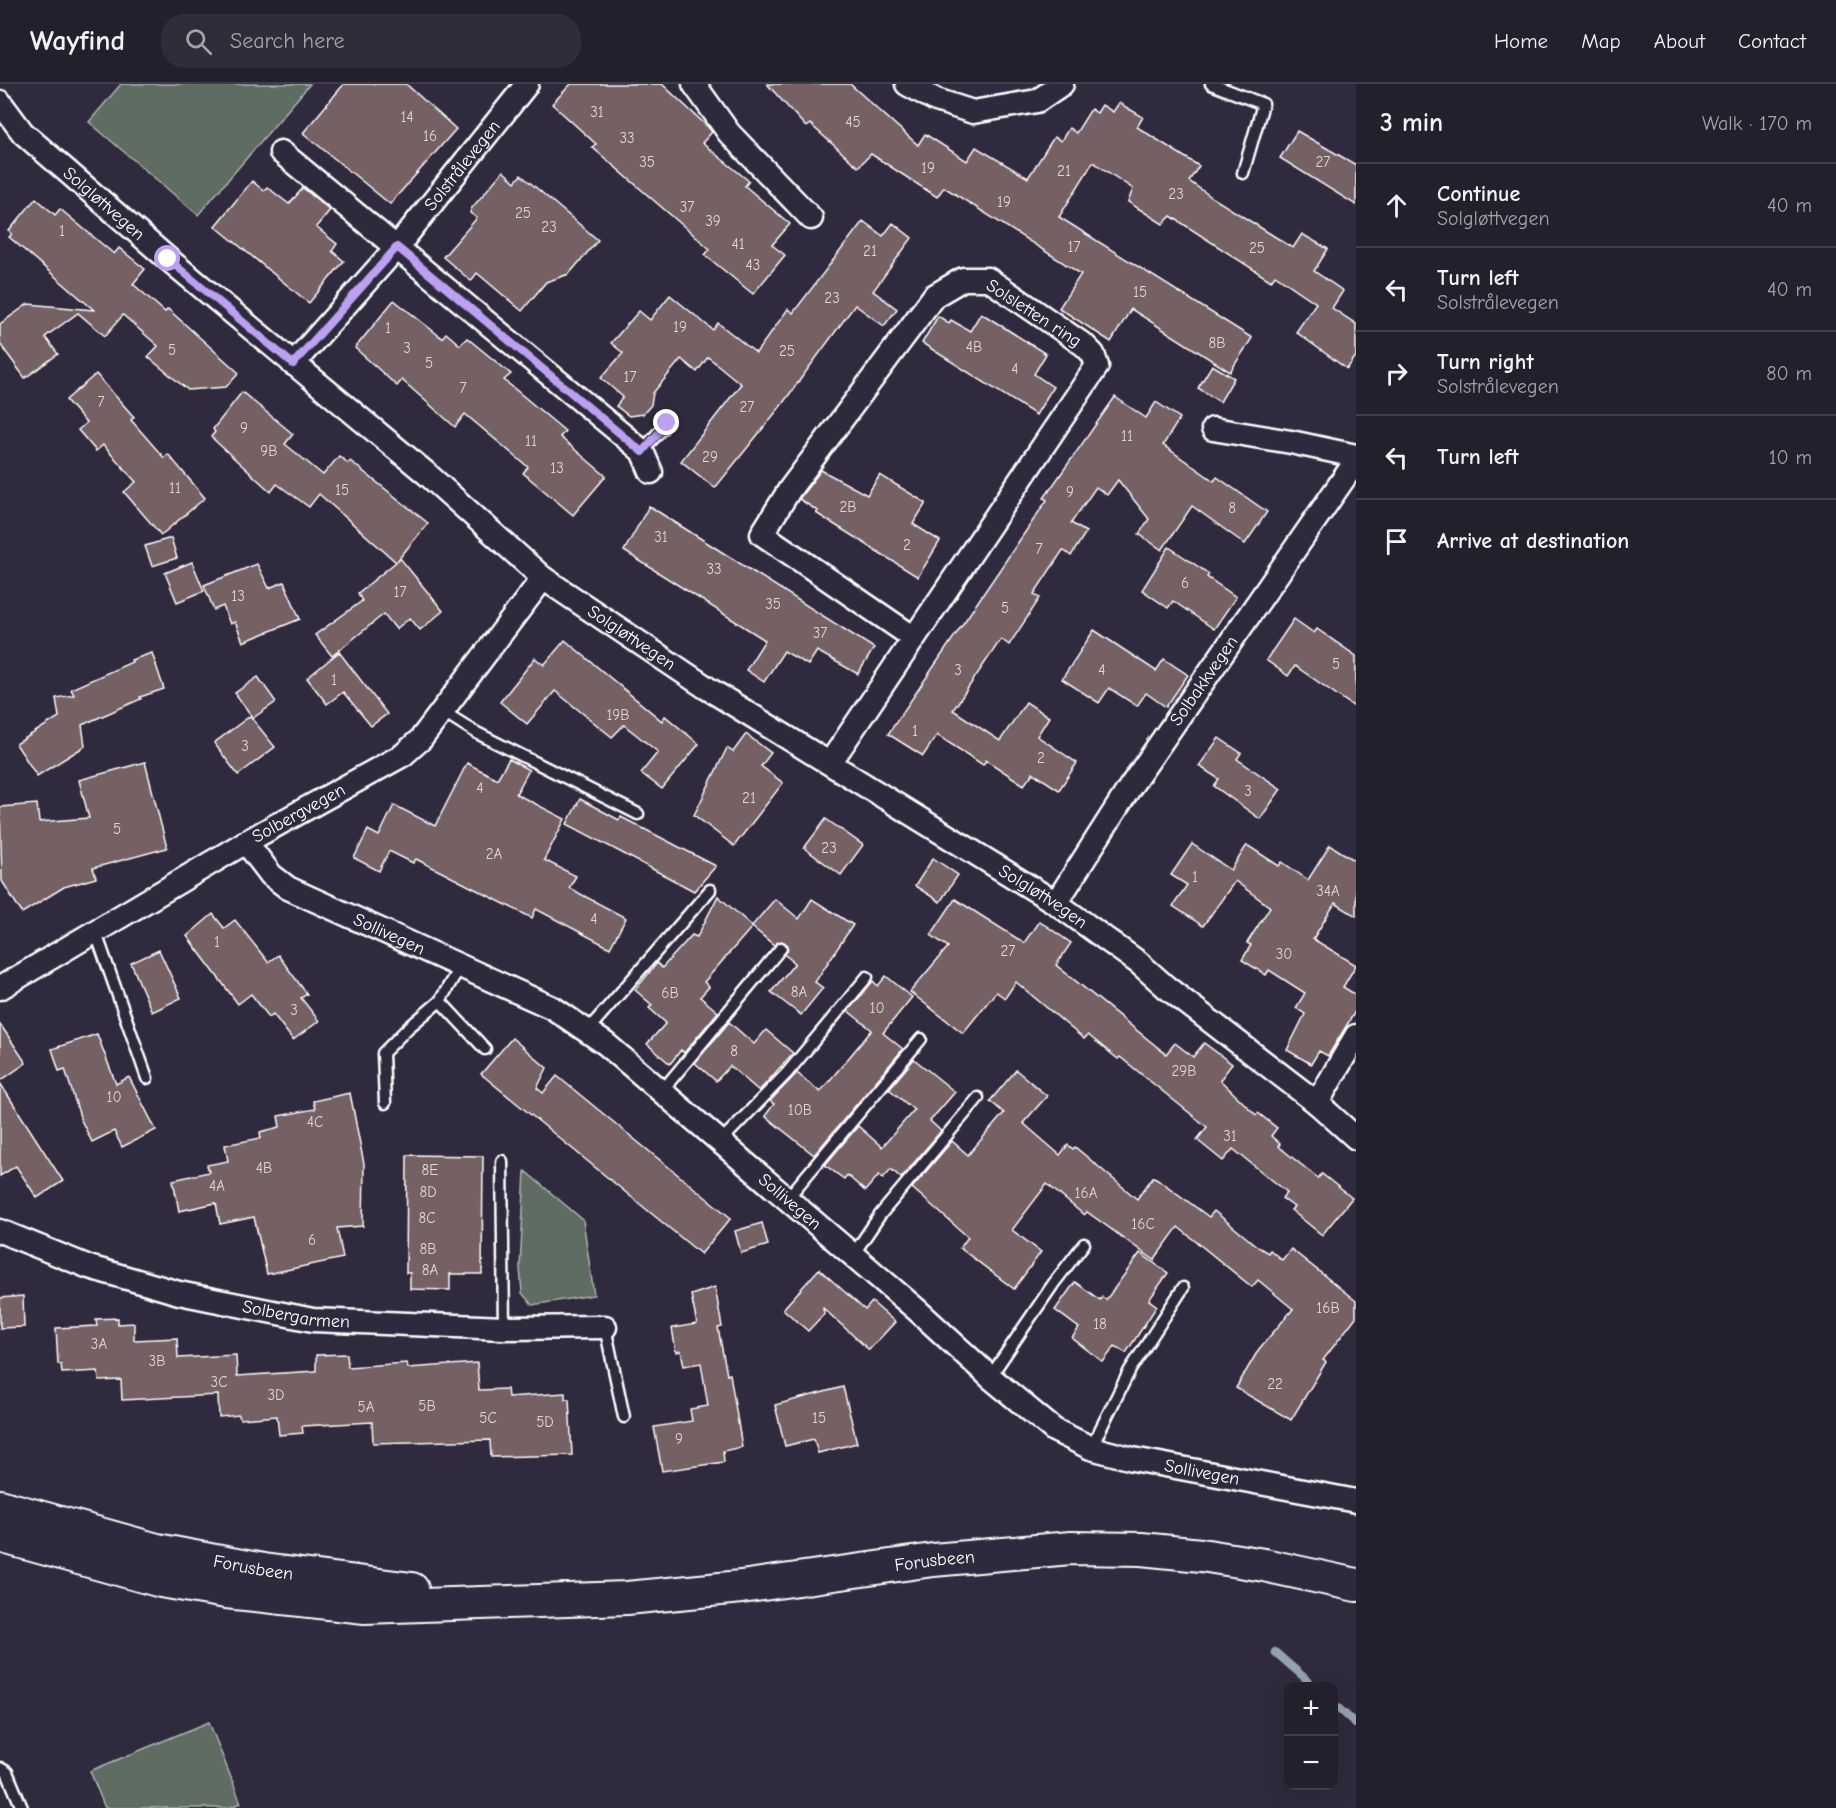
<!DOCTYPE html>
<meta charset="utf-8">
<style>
:root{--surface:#23202e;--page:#2f2d3a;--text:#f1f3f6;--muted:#a3a3aa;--line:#403e4a}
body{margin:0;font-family:"Comic Neue",sans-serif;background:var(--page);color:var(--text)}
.controls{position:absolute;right:18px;bottom:18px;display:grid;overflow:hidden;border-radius:12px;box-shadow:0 6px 24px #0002}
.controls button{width:54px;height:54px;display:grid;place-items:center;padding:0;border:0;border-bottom:2px solid var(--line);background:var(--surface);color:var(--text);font:30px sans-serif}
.stop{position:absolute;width:18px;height:18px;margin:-14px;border:4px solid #bca0f2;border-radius:50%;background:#fff}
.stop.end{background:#bca0f2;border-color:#fff;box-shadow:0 2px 6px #0008}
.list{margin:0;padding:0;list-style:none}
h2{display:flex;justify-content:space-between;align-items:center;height:78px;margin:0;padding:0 24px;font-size:26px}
h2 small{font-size:20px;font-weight:400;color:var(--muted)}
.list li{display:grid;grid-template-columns:39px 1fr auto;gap:18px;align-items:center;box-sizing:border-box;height:84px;padding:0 24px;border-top:2px solid var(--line)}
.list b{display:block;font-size:22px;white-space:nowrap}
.list p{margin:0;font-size:20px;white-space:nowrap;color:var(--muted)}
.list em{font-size:20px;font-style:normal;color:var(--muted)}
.icon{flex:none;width:33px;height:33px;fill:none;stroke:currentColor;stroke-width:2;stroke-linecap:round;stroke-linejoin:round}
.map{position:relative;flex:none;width:1356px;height:1724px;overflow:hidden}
header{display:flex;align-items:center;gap:36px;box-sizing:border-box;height:84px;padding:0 30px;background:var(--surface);border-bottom:2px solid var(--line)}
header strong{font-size:28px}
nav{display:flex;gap:33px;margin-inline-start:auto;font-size:21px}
.search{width:420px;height:54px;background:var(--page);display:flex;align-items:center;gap:15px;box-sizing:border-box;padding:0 21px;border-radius:24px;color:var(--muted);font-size:22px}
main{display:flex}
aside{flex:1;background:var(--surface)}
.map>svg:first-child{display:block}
.green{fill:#5f6c62;stroke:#afb6b0;stroke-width:1.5}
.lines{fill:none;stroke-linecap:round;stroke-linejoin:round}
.stream{stroke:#95a2af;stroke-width:8}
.building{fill:#756163;stroke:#fff;stroke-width:1.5}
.lane-casing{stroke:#fff;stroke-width:15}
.street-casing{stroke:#fff;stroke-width:27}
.secondary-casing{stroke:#fff;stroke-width:36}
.lane{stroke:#2f2a3d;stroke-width:10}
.street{stroke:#2f2a3d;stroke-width:22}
.secondary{stroke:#2f2a3d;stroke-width:32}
.route{stroke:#bca0f2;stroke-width:8}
.labels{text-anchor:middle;stroke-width:4.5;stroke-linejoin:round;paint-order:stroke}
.number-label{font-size:15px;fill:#dcd8d8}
.street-label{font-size:18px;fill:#fff;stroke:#2f2a3d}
</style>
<header>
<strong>Wayfind</strong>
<div class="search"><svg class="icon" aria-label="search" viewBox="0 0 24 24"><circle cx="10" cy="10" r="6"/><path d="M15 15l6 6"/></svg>Search here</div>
<nav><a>Home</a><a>Map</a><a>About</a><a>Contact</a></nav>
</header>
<main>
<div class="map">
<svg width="1356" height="1724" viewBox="0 0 1356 1724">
<rect width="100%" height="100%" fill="#2f2a3d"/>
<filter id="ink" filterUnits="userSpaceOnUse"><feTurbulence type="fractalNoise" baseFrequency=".0167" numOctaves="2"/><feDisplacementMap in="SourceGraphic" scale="12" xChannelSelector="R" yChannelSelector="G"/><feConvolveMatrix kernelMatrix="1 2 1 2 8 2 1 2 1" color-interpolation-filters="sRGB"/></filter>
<g filter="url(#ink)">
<!-- green -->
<g class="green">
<path d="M121,0H310L198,131L89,38Z"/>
<path d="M525,1087L583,1136L594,1211L532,1221L522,1209L520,1184Z"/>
<path d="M209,1638L241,1719L228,1724H105L90,1687Z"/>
</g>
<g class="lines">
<!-- stream -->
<g class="stream">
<path d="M1275,1568L1314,1602"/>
<path d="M1334,1620L1356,1640"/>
</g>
</g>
<!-- building -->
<g class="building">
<path d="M344,0H406L456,45L390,120L303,49Z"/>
<path d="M571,0H662L708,43L712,48L702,59L749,97L745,102L790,140L772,161L785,171L753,210L705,171L710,165L592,63L596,60L552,20Z"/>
<path d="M767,0H850L918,61L925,50L967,77L976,63L1028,94L1054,53L1061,57L1069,44L1076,49L1091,25L1097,29L1102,21L1113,28L1119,19L1143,33L1137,43L1199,82L1189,97L1213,114L1293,164L1302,150L1328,165L1314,187L1343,207L1332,224L1356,240V272L1347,285L1296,248L1316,219L1275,191L1271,197L1171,132L1163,140L1128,118L1133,105L1093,78L1059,133L1252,254L1230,288L1131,225L1111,258L1059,224L1081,190L944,103L937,113L871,70L858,83L810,40L806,43Z"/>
<path d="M1297,47L1356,81V121L1280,74Z"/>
<path d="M503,87L515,98L521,91L598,156L569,190L546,198L522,227L477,189L471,197L443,173L477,134L470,129L471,125Z"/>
<path d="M252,97L264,107L267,103L289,120L303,104L330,126L316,143L337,160L332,167L344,177L309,219L215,142Z"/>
<path d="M36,114L55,131L60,125L114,170L119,164L145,185L133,200L165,228L168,225L239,289L226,303L188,306L148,273L158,262L123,231L105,252L78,229L45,253L58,270L25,294L0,260V240L28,220L94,226L9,153L12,150L9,147Z"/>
<path d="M863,137L883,152L893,139L912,154L873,207L897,225L884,242L855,221L780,323L715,404L681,377L741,300L708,273L697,288L681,275L653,309L651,321L643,330L629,332L616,322L623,313L601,294L623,269L611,259L639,227L650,236L670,211L713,246L718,239L756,269L788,225L793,229Z"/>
<path d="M394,216L442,254L446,249L460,261L467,254L511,290L504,296L565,347L560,353L606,392L573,431L523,389L528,383L465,330L455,343L402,296L397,302L355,264Z"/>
<path d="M981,229L1046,270L1034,290L1053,303L1036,331L922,259L938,232L949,239L951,236L970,247Z"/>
<path d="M1212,281L1234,294L1220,318L1198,304Z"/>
<path d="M96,290L134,333L131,336L164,374L168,370L205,414L161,451L124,408L136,398L103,361L96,367L78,346L86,339L66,316Z"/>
<path d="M242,308L293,350L285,360L323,391L339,372L348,379L350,377L428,439L397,477L400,474L443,527L420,546L410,534L396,545L384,530L332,572L315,551L362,517L358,509L396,478L319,410L309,423L277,400L271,408L211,353L215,348L213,345Z"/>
<path d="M1115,313L1146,334L1156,318L1180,334L1163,361L1214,397L1217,393L1267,428L1245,460L1192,422L1162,466L1139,450L1149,435L1118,396L1107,411L1096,403L1071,439L1086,448L1071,472L1063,466L1034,510L1040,514L1009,561L1001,555L953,626L1000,657L1026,618L1049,633L1037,652L1077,679L1059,706L1033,689L1024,701L986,676L983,681L937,651L923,672L888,650L1047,416L1044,414Z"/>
<path d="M821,386L867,411L880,391L926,419L913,440L940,457L918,493L816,429L818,427L799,415Z"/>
<path d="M649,422L874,564L858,590L817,567L808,581L784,567L764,598L746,586L765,556L624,467Z"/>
<path d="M171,454L177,474L152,482L145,462Z"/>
<path d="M1169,463L1209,490L1207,493L1236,513L1214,545L1173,517L1168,524L1142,506Z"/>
<path d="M192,478L204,507L177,518L165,489Z"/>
<path d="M257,480L269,504L284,498L300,535L243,558L235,538L230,540L223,522L214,526L204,501Z"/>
<path d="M1294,535L1314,549L1317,545L1356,572V624L1295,582L1288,592L1266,576Z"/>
<path d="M1094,546L1156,587L1164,575L1188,591L1166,623L1146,609L1137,622L1109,604L1099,619L1062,595Z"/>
<path d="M565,556L662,637L665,632L699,660L662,705L641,689L658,668L624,641L612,653L555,607L527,640L500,618L535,574L544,581Z"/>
<path d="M339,568L387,630L371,642L343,608L327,620L307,594Z"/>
<path d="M152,569L164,605L140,613L141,615L82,641L85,662L37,692L16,660L59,633L56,614L74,611L71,605L132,578L131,576Z"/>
<path d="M258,593L276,618L253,634L235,609Z"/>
<path d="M250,632L275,663L238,691L214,659Z"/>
<path d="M746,650L771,669L761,682L783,699L734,762L694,731L727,664L733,668Z"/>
<path d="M1219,654L1241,669L1237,675L1281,705L1260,735L1214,702L1219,695L1199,682Z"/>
<path d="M509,675L529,686L516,710L565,735L544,776L576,792L569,804L626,834L610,864L536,825L532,834L416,775L413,779L389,767L379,787L354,774L368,746L379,752L394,721L435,742L467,679L497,695Z"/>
<path d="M145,678L167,764L93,784L96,794L64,803L22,829L2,797L0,723L37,720L39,738L89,734L79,696Z"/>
<path d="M580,715L619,736L621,733L716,782L694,807L567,740Z"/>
<path d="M826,735L863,761L841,791L804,764Z"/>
<path d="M1192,760L1231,786L1247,761L1279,782L1282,778L1308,796L1330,761L1356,777V832L1335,819L1313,855L1356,881L1343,903L1356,911V926L1328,972L1319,967L1311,980L1287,966L1305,930L1296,924L1305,909L1269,886L1266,891L1242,876L1251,861L1247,859L1270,823L1235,797L1203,842L1173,822L1187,801L1171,791Z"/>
<path d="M933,774L958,791L940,818L915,802Z"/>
<path d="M718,812L752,842L775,815L799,835L812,815L853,841L815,898L823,904L801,931L771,908L795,879L785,871L788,861L782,857L774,861L752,843L704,898L709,903L700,913L718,928L684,969L681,966L670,980L647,960L666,939L649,924L652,921L635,906L657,879L662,884L692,851L697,853Z"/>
<path d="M955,815L1024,859L1039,837L1071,859L1056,881L1166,970L1175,959L1193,973L1204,959L1232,980L1220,996L1256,1031L1258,1029L1277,1044L1271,1052L1280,1060L1278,1062L1318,1094L1322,1090L1352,1114L1322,1151L1291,1126L1294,1123L1282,1114L1287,1108L1233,1065L1223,1077L1197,1056L1207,1043L1120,973L1118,975L1088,951L1084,955L1016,898L1005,914L996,908L963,949L910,908L948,863L931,851Z"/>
<path d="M213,830L224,844L235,836L268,878L278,871L307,910L301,914L319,937L293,956L273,930L269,933L251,910L238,920L187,852Z"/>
<path d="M159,866L181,914L152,928L131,879Z"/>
<path d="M886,892L912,913L883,949L903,965L814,1071L765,1032L774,1020L770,1017L797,989L820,1008L872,946L848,927L873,897L878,902Z"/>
<path d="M729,938L754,960L766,946L793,969L759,1007L730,982L716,997L695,979Z"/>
<path d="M0,940L26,979L0,997Z"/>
<path d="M97,950L116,1000L129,993L156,1046L122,1063L114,1047L92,1058L81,1036L65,985L59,987L52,965Z"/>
<path d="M512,954L547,984L537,1004L543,1009L557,992L731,1134L701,1170L481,990Z"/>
<path d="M914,975L955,1008L930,1037L941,1047L901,1094L891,1085L883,1094L879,1091L865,1107L847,1091L844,1095L825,1081L858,1042L882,1063L914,1026L889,1005Z"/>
<path d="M1016,986L1047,1012L1023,1039L1060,1071L1068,1061L1073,1065L1075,1063L1137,1115L1153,1093L1156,1094L1209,1133L1214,1127L1258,1163L1268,1169L1270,1166L1282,1176L1291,1165L1356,1217V1233L1323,1276L1326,1278L1291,1336L1236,1304L1259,1265L1293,1225L1258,1196L1252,1203L1178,1143L1154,1176L1087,1128L1084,1131L1047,1100L1012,1146L1041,1168L1014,1205L960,1164L968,1153L912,1104L952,1057L968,1071L1004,1029L990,1017Z"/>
<path d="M0,999L63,1097L37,1114L16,1082L0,1092Z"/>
<path d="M350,1009L364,1080L363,1142L337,1144L343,1174L267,1190L254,1133L220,1140L216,1119L179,1127L173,1096L209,1088L207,1081L228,1077L225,1061L261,1054L260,1048L280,1043L278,1032L315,1025L313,1017Z"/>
<path d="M407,1071L483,1072L482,1190H450V1206L410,1205V1189H406Z"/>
<path d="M762,1139L768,1161L741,1169L735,1147Z"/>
<path d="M1140,1169L1168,1189L1149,1216L1157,1222L1126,1269L1115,1262L1103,1278L1072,1254L1079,1244L1055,1226L1075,1198L1100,1216L1102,1213L1106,1216Z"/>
<path d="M819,1185L865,1226L872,1218L895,1238L869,1266L823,1224L824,1230L808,1247L783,1225Z"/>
<path d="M715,1203L722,1243L718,1244L727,1291L730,1290L742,1363L723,1367L724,1378L662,1387L654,1343L692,1337L690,1325L708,1322L701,1279L684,1282L681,1267L676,1268L672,1244L697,1240L691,1211Z"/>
<path d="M23,1212L24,1243L0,1244V1214Z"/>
<path d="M118,1234V1240L134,1239V1256L177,1254L178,1274L236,1271L237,1292L316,1287V1271L347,1270L348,1283L407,1279L408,1284L477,1279L479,1306L507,1305L508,1313L565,1309V1315H569L572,1371L491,1373L490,1356L373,1359L372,1338L302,1342L303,1349L279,1351L277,1332L240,1335L239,1331L219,1333L218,1311L122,1316L121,1296L99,1297L98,1287L62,1289L61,1280H58L56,1244L97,1242L96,1235Z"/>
<path d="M843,1303L857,1359L818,1369L814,1355L785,1362L775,1321Z"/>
</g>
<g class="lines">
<defs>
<g id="lane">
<path d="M1211,0L1263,20L1243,89"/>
<path d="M642,367L667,339"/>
<path d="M442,627L477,649L638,730"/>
<path d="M96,849L147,994"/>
<path d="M460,882L440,917L485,965"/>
<path d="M587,947L710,806"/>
<path d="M661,1008L781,864"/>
<path d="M385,1019L383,969L408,944L440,917"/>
<path d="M720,1058L787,989L867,893"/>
<path d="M502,1077L504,1244"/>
<path d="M786,1116L921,955"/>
<path d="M853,1171L880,1131L978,1014"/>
<path d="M605,1243L624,1333"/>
<path d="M990,1293L1054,1199L1084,1160"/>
<path d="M1091,1364L1130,1286L1183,1204"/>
<path d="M0,1684L7,1688L22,1724"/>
</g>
<g id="street">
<path d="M694,0L729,49L811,134"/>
<path d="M907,0L936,16L973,28L1037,17L1062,0"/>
<path id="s1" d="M0,18L23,49L168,175L427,390L543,494L707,604L1056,819L1139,879L1166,903L1317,1019L1356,1054"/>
<path d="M281,68L642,367L651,388"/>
<path id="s2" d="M293,280L397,163L527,0"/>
<path d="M1213,345L1291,358L1356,372"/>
<path d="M830,679L1097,282L1093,270L1084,261L988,195H963L934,212L790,405L762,450L914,554"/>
<path id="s3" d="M246,758L271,791L288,804L553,924L606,960L917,1226L990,1293L1054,1346L1091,1364L1133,1375L1356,1417"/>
<path id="s4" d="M1056,819L1130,703L1356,377"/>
<path id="s5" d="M0,904L246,758L403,671L421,655L543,494"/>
<path d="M1317,1019L1356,952"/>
<path id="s6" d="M0,1147L89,1183L179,1209L313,1236L504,1244L605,1243"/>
</g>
<g id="secondary">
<path id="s7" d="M0,1422L157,1466L263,1486L412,1505"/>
<path id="s8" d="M0,1452L161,1497L226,1508L365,1523L627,1514L741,1503L933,1476L1071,1464L1141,1465L1201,1471L1264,1481L1356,1501"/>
</g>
</defs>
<!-- lane casing -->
<use href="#lane" class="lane-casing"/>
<!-- street casing -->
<use href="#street" class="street-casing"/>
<!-- secondary casing -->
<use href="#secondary" class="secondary-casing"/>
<!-- lane -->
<use href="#lane" class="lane"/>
<!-- street -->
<use href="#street" class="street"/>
<!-- secondary -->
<use href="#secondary" class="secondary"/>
</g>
</g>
<g class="lines" filter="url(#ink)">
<!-- route -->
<path class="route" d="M168,175L293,280L397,163L642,368L667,339"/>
</g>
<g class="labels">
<!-- number labels -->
<g class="number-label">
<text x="597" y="33">31</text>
<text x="407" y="38">14</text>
<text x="853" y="43">45</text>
<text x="430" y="57">16</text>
<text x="627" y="59">33</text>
<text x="647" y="83">35</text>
<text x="1323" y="83">27</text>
<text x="928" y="89">19</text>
<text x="1064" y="92">21</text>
<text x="1176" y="115">23</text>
<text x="1004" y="123">19</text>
<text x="687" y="128">37</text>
<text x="523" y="134">25</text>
<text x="713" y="142">39</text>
<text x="549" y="148">23</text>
<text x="62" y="152">1</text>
<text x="738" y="165">41</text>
<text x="1074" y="168">17</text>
<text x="1257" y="169">25</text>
<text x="870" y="172">21</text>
<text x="753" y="186">43</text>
<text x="1140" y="213">15</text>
<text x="832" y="219">23</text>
<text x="680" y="248">19</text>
<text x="388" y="249">1</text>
<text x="1217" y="264">8B</text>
<text x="974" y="268">4B</text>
<text x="407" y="269">3</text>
<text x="172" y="271">5</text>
<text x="787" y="272">25</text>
<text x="429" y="284">5</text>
<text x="1015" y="290">4</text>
<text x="630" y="298">17</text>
<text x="463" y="309">7</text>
<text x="101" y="323">7</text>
<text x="747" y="328">27</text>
<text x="244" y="349">9</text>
<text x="1127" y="357">11</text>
<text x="531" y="362">11</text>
<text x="269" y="372">9B</text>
<text x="710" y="378">29</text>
<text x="557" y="389">13</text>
<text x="175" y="409">11</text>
<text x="342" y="411">15</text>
<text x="1070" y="413">9</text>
<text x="848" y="428">2B</text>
<text x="1232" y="429">8</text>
<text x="661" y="458">31</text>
<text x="907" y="466">2</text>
<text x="1039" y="470">7</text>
<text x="714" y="490">33</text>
<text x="1185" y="504">6</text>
<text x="400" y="513">17</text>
<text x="238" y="517">13</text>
<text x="773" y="525">35</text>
<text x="1005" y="529">5</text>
<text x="820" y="554">37</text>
<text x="1336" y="585">5</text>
<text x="958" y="591">3</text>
<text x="1102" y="591">4</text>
<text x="334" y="601">1</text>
<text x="618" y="636">19B</text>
<text x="915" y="652">1</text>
<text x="245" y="667">3</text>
<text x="1041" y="679">2</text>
<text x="480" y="709">4</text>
<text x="1248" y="712">3</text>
<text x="749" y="719">21</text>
<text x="117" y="750">5</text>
<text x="829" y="769">23</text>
<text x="494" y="775">2A</text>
<text x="1195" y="798">1</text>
<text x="1328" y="812">34A</text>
<text x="594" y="840">4</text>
<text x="217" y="863">1</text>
<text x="1008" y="872">27</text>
<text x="1284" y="875">30</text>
<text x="799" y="913">8A</text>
<text x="670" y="914">6B</text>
<text x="877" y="929">10</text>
<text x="294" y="931">3</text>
<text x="734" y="972">8</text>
<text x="1184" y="992">29B</text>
<text x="114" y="1018">10</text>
<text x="800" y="1031">10B</text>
<text x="315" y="1043">4C</text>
<text x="1230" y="1057">31</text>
<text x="264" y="1089">4B</text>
<text x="430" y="1091">8E</text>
<text x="217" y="1107">4A</text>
<text x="428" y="1113">8D</text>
<text x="1086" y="1114">16A</text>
<text x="427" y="1139">8C</text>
<text x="1143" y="1145">16C</text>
<text x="312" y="1161">6</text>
<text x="428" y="1170">8B</text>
<text x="430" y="1191">8A</text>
<text x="1328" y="1229">16B</text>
<text x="1100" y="1245">18</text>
<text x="99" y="1265">3A</text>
<text x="157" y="1282">3B</text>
<text x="219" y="1303">3C</text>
<text x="1275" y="1305">22</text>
<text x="276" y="1316">3D</text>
<text x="427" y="1327">5B</text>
<text x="366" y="1328">5A</text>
<text x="488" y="1339">5C</text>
<text x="819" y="1339">15</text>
<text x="545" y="1343">5D</text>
<text x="679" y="1360">9</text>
</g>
<!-- street labels -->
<g class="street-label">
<text dy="6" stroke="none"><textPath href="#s2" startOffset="261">Solstrålevegen</textPath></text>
<text dy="6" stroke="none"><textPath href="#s1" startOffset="146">Solgløttvegen</textPath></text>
<text transform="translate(1034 229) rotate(33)" y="6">Solsletten ring</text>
<text dy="6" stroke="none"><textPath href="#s1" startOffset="830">Solgløttvegen</textPath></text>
<text dy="6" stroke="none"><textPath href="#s4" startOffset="267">Solbakkvegen</textPath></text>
<text dy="6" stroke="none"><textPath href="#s5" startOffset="346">Solbergvegen</textPath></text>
<text dy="6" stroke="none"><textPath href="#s1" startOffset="1316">Solgløttvegen</textPath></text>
<text dy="6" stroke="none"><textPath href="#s3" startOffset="174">Sollivegen</textPath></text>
<text dy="6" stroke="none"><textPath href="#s3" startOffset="660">Sollivegen</textPath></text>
<text dy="6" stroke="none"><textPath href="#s6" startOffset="309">Solbergarmen</textPath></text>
<text dy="6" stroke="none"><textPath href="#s3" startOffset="1164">Sollivegen</textPath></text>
<text dy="6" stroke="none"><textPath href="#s8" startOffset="945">Forusbeen</textPath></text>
<text dy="6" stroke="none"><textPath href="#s7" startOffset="261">Forusbeen</textPath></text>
</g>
</g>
</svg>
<div class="controls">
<button>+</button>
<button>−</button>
</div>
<div class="stop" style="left:168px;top:175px"></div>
<div class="stop end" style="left:667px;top:339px"></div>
</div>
<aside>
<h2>3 min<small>Walk · 170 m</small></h2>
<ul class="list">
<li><svg class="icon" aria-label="ahead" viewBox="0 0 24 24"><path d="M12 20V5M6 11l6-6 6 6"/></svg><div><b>Continue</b><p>Solgløttvegen</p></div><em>40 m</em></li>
<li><svg class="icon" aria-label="left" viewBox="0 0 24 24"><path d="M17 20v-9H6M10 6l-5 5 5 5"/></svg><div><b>Turn left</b><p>Solstrålevegen</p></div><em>40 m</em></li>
<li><svg class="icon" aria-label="right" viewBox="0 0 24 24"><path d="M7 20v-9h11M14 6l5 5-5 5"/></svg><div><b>Turn right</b><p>Solstrålevegen</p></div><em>80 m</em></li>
<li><svg class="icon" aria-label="left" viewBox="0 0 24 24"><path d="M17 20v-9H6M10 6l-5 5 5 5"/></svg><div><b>Turn left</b></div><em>10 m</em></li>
<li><svg class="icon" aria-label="arrive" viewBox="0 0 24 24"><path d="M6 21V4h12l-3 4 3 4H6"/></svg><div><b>Arrive at destination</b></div></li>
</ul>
</aside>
</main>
